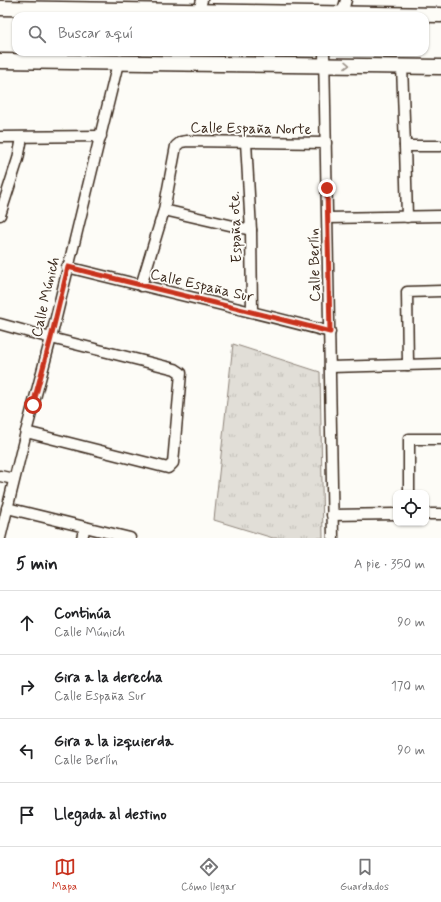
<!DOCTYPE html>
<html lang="es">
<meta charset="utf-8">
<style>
:root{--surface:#fff;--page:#f2f2f2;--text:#202124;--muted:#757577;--line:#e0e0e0;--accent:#c8321e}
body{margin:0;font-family:Mynerve,sans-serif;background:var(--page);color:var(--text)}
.controls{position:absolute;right:12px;bottom:12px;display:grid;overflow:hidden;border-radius:8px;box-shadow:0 1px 3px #0004}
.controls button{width:36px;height:36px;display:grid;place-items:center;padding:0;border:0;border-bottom:1px solid var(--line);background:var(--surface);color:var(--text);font:20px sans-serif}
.stop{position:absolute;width:12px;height:12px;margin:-9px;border:3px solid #c8321e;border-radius:50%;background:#fff}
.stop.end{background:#c8321e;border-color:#fff;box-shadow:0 1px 4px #0008}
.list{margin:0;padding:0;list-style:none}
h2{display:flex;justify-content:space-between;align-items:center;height:52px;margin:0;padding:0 16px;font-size:17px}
h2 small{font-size:13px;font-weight:400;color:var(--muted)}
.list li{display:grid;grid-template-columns:26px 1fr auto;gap:12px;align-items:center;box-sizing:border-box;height:64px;padding:0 16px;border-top:1px solid var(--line)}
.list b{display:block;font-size:15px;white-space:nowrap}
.list p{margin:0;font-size:13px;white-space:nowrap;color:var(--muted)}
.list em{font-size:13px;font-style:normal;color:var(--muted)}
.icon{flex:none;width:22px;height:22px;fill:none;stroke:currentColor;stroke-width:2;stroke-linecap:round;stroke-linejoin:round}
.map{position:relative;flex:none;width:441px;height:538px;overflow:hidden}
.search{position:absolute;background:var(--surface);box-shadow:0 1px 3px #0004;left:12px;right:12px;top:12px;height:44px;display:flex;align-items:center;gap:10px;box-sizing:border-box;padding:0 14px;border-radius:12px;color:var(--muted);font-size:15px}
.sheet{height:308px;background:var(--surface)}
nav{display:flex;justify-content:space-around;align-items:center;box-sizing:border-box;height:56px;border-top:1px solid var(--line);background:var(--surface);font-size:11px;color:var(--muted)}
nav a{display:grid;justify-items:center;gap:2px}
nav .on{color:var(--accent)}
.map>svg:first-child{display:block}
.park{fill:url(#park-tufts);stroke:#8e847a}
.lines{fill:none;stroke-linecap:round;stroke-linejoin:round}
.street-casing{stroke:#3b2a1e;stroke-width:13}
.secondary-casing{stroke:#3b2a1e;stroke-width:17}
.street{stroke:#fdfcf7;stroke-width:10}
.secondary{stroke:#fdfcf7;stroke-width:14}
.oneway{stroke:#9c938a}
.route{stroke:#c8321e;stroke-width:5}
.labels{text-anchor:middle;stroke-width:3.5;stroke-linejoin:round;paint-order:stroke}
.street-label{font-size:15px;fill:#3b2a1e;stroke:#fdfcf7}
</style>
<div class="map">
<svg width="441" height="538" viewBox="0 0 441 538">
<defs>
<pattern id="park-tufts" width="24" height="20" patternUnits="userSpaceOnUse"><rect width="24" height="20" fill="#e1ded7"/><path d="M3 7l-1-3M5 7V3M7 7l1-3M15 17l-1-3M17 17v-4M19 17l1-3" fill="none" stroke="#c2bfb8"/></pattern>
</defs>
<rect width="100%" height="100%" fill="#fdfcf7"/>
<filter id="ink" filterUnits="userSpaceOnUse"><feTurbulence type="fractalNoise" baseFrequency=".025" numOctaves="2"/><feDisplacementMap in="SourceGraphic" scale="8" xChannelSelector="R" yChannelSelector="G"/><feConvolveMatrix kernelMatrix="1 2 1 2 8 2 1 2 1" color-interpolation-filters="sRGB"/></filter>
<g filter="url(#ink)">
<!-- park -->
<path class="park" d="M233,344L320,372L323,538H273L214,520Z"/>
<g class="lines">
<defs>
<g id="street">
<path d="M199,11L202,0"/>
<path d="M342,14L346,0"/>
<path d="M324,52L333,538"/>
<path d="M402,66L405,146"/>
<path d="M0,137L101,136"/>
<path d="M246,142L251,230L252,311"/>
<path d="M164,210L251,230"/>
<path d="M0,215L18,159L22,138"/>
<path d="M407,217L405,146H441"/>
<path d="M328,218L441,216"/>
<path d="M67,267C155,289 243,309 330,332"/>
<path d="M141,286L164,210L176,146L181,142L187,141L326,143"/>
<path d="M0,324L51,338L175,369L181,373L173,463L168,468L26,432"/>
<path d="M408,365L407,292L441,291"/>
<path d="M330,367L441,364"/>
<path d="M0,476L14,479"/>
<path d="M409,493V439H441"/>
<path d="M7,508L130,538"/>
<path d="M426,514H441"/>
<path d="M332,515L396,514"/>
<path d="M0,538L26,432L51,338L118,63"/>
<path d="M82,538L85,527"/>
</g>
<g id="secondary">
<path d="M0,8L441,15"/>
<path d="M0,61C147,64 294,64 441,67"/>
</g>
</defs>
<!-- street casing -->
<use href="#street" class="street-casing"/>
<!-- secondary casing -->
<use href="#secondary" class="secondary-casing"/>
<!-- street -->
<use href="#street" class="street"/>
<!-- secondary -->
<use href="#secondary" class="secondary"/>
</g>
<!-- one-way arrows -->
<defs><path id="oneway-chevron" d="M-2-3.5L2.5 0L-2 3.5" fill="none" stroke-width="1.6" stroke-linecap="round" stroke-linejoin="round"/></defs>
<use class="oneway" href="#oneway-chevron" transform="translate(347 65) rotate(1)"/>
</g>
<g class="lines" filter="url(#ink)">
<!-- route -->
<path class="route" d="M33,405L51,338L68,267C155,289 243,309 330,332L327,188"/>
</g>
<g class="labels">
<!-- street labels -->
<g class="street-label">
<text transform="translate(251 128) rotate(1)" y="5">Calle España Norte</text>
<text transform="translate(235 227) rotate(-92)" y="5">España ote.</text>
<text transform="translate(314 265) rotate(-91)" y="5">Calle Berlín</text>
<text transform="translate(202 285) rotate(13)" y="5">Calle España Sur</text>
<text transform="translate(45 297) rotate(-77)" y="5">Calle Múnich</text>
</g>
</g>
</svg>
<div class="controls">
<button><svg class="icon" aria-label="locate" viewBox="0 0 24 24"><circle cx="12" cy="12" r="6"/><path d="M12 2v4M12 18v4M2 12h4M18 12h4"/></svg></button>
</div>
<div class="stop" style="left:33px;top:405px"></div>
<div class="stop end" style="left:327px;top:188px"></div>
<div class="search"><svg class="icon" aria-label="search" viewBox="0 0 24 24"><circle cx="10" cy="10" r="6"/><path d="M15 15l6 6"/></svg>Buscar aquí</div>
</div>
<section class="sheet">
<h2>5 min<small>A pie · 350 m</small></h2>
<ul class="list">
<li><svg class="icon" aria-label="ahead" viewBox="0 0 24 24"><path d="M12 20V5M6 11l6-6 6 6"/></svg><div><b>Continúa</b><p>Calle Múnich</p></div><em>90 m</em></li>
<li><svg class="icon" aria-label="right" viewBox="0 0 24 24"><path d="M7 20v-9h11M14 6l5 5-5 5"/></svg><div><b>Gira a la derecha</b><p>Calle España Sur</p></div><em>170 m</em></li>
<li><svg class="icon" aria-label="left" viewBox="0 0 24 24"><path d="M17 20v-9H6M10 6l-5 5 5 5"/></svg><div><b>Gira a la izquierda</b><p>Calle Berlín</p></div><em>90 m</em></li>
<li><svg class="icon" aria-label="arrive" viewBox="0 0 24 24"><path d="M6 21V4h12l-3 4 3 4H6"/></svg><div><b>Llegada al destino</b></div></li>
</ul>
</section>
<nav>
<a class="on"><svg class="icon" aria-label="map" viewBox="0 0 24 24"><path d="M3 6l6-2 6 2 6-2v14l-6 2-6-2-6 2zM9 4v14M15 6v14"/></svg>Mapa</a>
<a><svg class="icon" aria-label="directions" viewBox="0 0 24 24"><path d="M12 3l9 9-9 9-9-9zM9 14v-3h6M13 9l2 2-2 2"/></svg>Cómo llegar</a>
<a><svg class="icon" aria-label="saved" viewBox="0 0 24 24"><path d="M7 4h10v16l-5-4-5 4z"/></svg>Guardados</a>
</nav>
